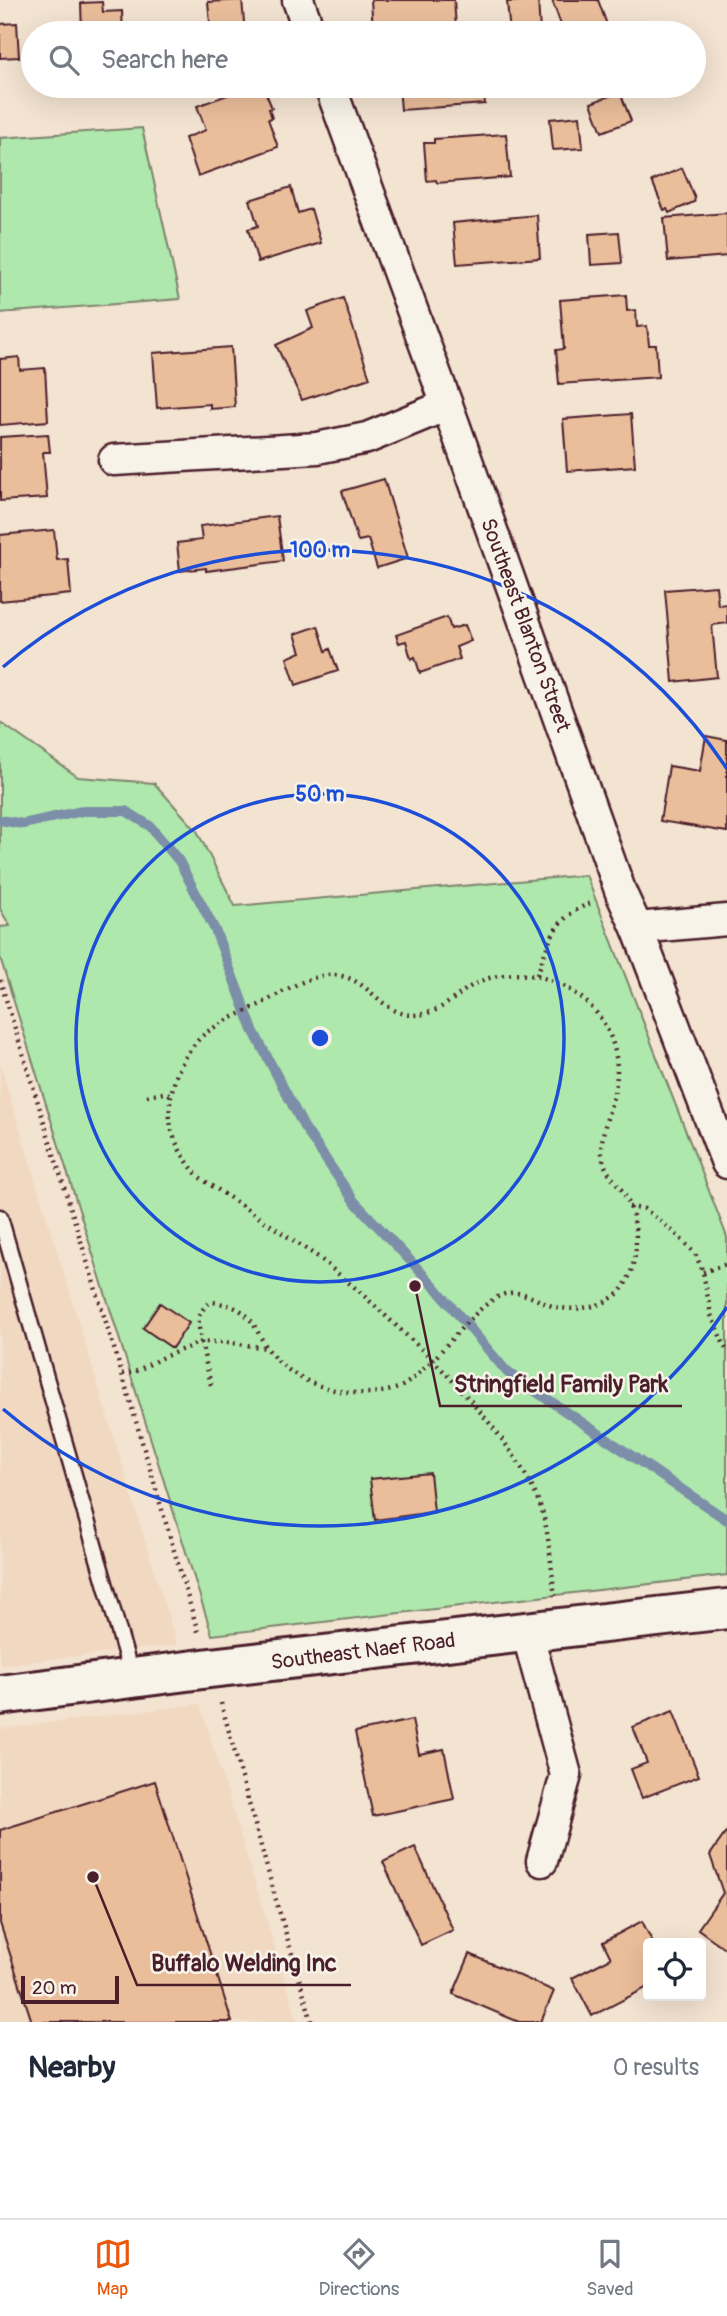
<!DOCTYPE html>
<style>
:root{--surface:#fff;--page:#f6f6f7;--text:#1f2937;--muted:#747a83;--line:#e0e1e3;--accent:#ea580c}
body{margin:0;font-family:Pangolin,sans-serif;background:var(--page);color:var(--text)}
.controls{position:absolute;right:21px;bottom:21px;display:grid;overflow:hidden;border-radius:7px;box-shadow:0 7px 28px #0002}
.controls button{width:63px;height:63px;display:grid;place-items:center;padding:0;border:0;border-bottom:2px solid var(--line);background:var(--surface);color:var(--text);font:35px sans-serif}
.scale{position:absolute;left:21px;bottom:18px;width:98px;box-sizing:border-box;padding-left:7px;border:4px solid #4a1f2b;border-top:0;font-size:19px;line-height:24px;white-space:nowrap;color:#4a1f2b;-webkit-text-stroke:5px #f7f3e8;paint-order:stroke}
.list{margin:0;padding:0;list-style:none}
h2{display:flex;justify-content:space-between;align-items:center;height:91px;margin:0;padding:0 28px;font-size:30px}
h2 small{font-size:23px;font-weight:400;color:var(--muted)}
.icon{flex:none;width:38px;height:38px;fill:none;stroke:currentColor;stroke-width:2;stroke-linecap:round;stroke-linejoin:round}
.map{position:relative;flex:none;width:727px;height:2022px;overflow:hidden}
.search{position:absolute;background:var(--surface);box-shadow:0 7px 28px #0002;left:21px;right:21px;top:21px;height:77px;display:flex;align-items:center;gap:18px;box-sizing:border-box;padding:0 24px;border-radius:38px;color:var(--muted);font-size:26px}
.sheet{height:196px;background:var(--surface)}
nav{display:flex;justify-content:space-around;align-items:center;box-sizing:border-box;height:98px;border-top:2px solid var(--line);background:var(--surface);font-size:19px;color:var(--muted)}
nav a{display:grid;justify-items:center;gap:4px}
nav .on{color:var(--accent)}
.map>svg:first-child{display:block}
.built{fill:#f1d8c1}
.green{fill:#afe8ac;stroke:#7c846c;stroke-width:2}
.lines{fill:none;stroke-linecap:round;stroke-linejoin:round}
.stream{stroke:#7b8ea8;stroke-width:10}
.building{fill:#ebbe9b;stroke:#4a1f2b;stroke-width:2}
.lane-casing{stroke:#4a1f2b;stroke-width:19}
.street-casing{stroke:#4a1f2b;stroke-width:35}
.secondary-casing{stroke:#4a1f2b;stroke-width:44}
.path{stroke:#4a1f2b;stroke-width:4.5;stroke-dasharray:2 5;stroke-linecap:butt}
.lane{stroke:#f7f3e8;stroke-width:14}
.street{stroke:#f7f3e8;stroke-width:30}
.secondary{stroke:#f7f3e8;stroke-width:38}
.ring{fill:none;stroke:#1d4ed8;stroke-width:3.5}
.labels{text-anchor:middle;stroke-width:5;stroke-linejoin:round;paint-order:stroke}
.street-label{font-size:21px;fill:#4a1f2b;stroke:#f7f3e8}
.centre{fill:#1d4ed8;stroke:#f7f3e8;stroke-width:3.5}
.ring-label{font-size:21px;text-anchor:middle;font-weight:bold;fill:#1d4ed8;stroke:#f7f3e8;stroke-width:5;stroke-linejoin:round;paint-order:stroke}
.leader{fill:none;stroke:#4a1f2b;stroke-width:2.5}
.callout-dot{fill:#4a1f2b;stroke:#f7f3e8;stroke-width:2.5}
.callout-label{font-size:23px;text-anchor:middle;font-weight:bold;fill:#4a1f2b;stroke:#f7f3e8;stroke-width:5;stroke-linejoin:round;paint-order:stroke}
</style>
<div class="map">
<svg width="727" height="2022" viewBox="0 0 727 2022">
<rect width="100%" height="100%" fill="#f3e3d1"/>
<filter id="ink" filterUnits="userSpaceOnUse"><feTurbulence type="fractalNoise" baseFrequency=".0143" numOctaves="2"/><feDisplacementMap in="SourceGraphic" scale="14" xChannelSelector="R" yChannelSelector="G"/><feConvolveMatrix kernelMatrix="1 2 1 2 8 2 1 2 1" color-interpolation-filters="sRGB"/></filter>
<g filter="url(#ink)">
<!-- built -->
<g class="built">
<path d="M0,1064L177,1645L0,1665Z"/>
<path d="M200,1704L298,2022H0V1729Z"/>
</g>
<!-- green -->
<g class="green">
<path d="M142,128L180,299L0,313V138Z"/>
<path d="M0,722L78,777L154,783L197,831L235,906L586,875L727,1237V1575L212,1635L0,957V927L10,926L0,909Z"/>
</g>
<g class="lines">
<!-- stream -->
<path class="stream" d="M0,820L23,824L82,811H126L150,826L179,861L215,930L253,1030L304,1127L354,1201L435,1287L507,1372L727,1520"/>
</g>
<!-- building -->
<g class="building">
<path d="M242,0L245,33H211L208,2Z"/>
<path d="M371,0H454L456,27L383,32L382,30H373Z"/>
<path d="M538,0L540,31L510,33L507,2Z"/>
<path d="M552,0H598L610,33H564Z"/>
<path d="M102,2L103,12L122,11L123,33H82L81,3Z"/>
<path d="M17,23L19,57L0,58V24Z"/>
<path d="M252,86H263L272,108L269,109L272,118L268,119L278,147L198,176L185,138L206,130L197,106Z"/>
<path d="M399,86H483L485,104L401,110Z"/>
<path d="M620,92L631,121L602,132L591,103Z"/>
<path d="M580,116L583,148L553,150L550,119Z"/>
<path d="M506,134L510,177L437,183L436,180L427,181L424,143H434V139Z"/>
<path d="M682,168L695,198L694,202L669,213L667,209L664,210L652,181Z"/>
<path d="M291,187L298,213L311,209L321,243L258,262L248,229L258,226L250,200Z"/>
<path d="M727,213V256L668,261L664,218Z"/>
<path d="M537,215L540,258L457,264L453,223Z"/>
<path d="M619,232L622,263L591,265L589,234Z"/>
<path d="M626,295L627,311L636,310L637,327L647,326L649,345H656L658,377L559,384L556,350L564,349L560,300Z"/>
<path d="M343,298L370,378L302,400L276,345L313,328L307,311Z"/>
<path d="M231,347L235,407L210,409V404L157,408L153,353Z"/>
<path d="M19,357L20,370L45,368L48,421L0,425V359Z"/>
<path d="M631,414L635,466L567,471L563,419Z"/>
<path d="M48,434L50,452H43L47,498L0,501V437Z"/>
<path d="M384,479L408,558L377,568L368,539L358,541L342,491Z"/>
<path d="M277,516L283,561L206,571V568L180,571L177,543L202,540L200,526Z"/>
<path d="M54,530L57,560L68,559L71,594L0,601V535Z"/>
<path d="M716,586L718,605L727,604V623L712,625L717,677L673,682L665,590Z"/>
<path d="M447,617L451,629L465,625L471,641L456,647L460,659L420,673L415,657L411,659L406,641L399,643L396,635Z"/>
<path d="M318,626L326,651L330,649L338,671L296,685L287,658L301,652L295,634Z"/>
<path d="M706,736L727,740V832L660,821L669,766L700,771Z"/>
<path d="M160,1303L189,1323L172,1348L143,1328Z"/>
<path d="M430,1473L434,1512L375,1520L370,1479Z"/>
<path d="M673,1711L699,1776L642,1798L631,1769L647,1763L633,1727Z"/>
<path d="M412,1720L419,1754L444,1749L454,1799L373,1816L355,1732Z"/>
<path d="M155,1781L232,2022H32L0,1923V1830Z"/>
<path d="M727,1831V1950L698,1929L723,1893L710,1855Z"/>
<path d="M415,1847L453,1930L421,1945L383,1862Z"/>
<path d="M642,1921L653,1943H648V1987L592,2016L572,1978L611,1958L603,1942Z"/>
<path d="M470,1954L554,1991L541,2022H519L453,1994Z"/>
</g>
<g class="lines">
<defs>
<path id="lane" d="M0,1217L132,1677"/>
<g id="street">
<path d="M298,0L310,33"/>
<path d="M330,86L454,424L621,893L637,928L727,1163"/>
<path d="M114,460L317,448L367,438L447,405"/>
<path d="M637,928L727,920"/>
<path d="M527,1632L566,1775L542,1861"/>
</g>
<path id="secondary" d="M0,1695L210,1668L727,1609"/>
</defs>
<!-- lane casing -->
<use href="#lane" class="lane-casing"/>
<!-- street casing -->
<use href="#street" class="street-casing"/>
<!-- secondary casing -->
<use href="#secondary" class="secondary-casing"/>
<!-- path -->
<g class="path">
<path d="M537,975C551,937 553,918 593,902"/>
<path d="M0,980L122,1374L199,1635"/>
<path d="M147,1096L163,1093L170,1094"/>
<path d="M629,1207L644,1209L654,1216L675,1233L695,1253L703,1272L711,1315L727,1352"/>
<path d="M703,1272L727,1264"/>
<path d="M122,1374L135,1372L161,1358L201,1342C199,1323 194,1314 211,1302C261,1307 250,1334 279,1362C307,1389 357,1400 395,1389C409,1385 422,1370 433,1360L360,1292L318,1257L199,1177C170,1143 162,1116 177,1074C183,1059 194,1042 206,1033C222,1021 243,1013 261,1004C281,993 305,977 328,975C368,973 379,1014 412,1015C446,1015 457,989 486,979C548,959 617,1005 617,1071C617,1099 600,1125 602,1154C604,1172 614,1178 623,1192C640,1219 641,1263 622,1289C616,1297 604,1303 594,1306C580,1309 569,1310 555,1307C537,1302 522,1287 502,1295C480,1303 450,1342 433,1360C471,1400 525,1458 542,1511C550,1538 551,1568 555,1596"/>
<path d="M211,1385L201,1342H224L267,1348"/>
<path d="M221,1703L276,1900L312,2022"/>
</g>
<!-- lane -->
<use href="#lane" class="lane"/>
<!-- street -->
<use href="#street" class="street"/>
<!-- secondary -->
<use href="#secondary" class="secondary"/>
</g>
</g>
<!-- distance rings -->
<g class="ring">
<circle cx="320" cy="1038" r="244"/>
<path d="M727 1307A488 488 0 0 1 3 1409M3 667A488 488 0 0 1 727 769"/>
</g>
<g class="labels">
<!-- street labels -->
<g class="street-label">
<text transform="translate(526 625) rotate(70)" y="7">Southeast Blanton Street</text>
<text transform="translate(363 1651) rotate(-7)" y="7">Southeast Naef Road</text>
</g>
</g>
<circle cx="320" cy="1038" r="10" class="centre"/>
<g class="ring-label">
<text x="320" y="557">100 m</text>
<text x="320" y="801">50 m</text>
</g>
<!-- callouts -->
<path class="leader" d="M415 1286L440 1406H682M93 1877L137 1985H351"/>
<g class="callout-dot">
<circle cx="415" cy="1286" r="7"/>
<circle cx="93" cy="1877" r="7"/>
</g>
<g class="callout-label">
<text x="561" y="1392">Stringfield Family Park</text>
<text x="244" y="1971">Buffalo Welding Inc</text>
</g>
</svg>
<div class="controls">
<button><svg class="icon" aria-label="locate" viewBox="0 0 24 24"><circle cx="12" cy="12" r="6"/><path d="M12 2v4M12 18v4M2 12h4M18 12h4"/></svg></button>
</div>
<div class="scale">20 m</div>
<div class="search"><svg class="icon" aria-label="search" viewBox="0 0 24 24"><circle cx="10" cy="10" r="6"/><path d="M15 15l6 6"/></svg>Search here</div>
</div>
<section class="sheet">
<h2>Nearby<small>0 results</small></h2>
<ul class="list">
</ul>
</section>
<nav>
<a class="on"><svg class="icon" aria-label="map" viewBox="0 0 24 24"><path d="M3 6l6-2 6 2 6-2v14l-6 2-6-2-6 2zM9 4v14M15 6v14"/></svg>Map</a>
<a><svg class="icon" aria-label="directions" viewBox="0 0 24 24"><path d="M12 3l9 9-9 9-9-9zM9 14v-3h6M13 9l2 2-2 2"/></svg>Directions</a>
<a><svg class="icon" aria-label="saved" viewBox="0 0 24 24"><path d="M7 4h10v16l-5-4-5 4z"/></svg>Saved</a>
</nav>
